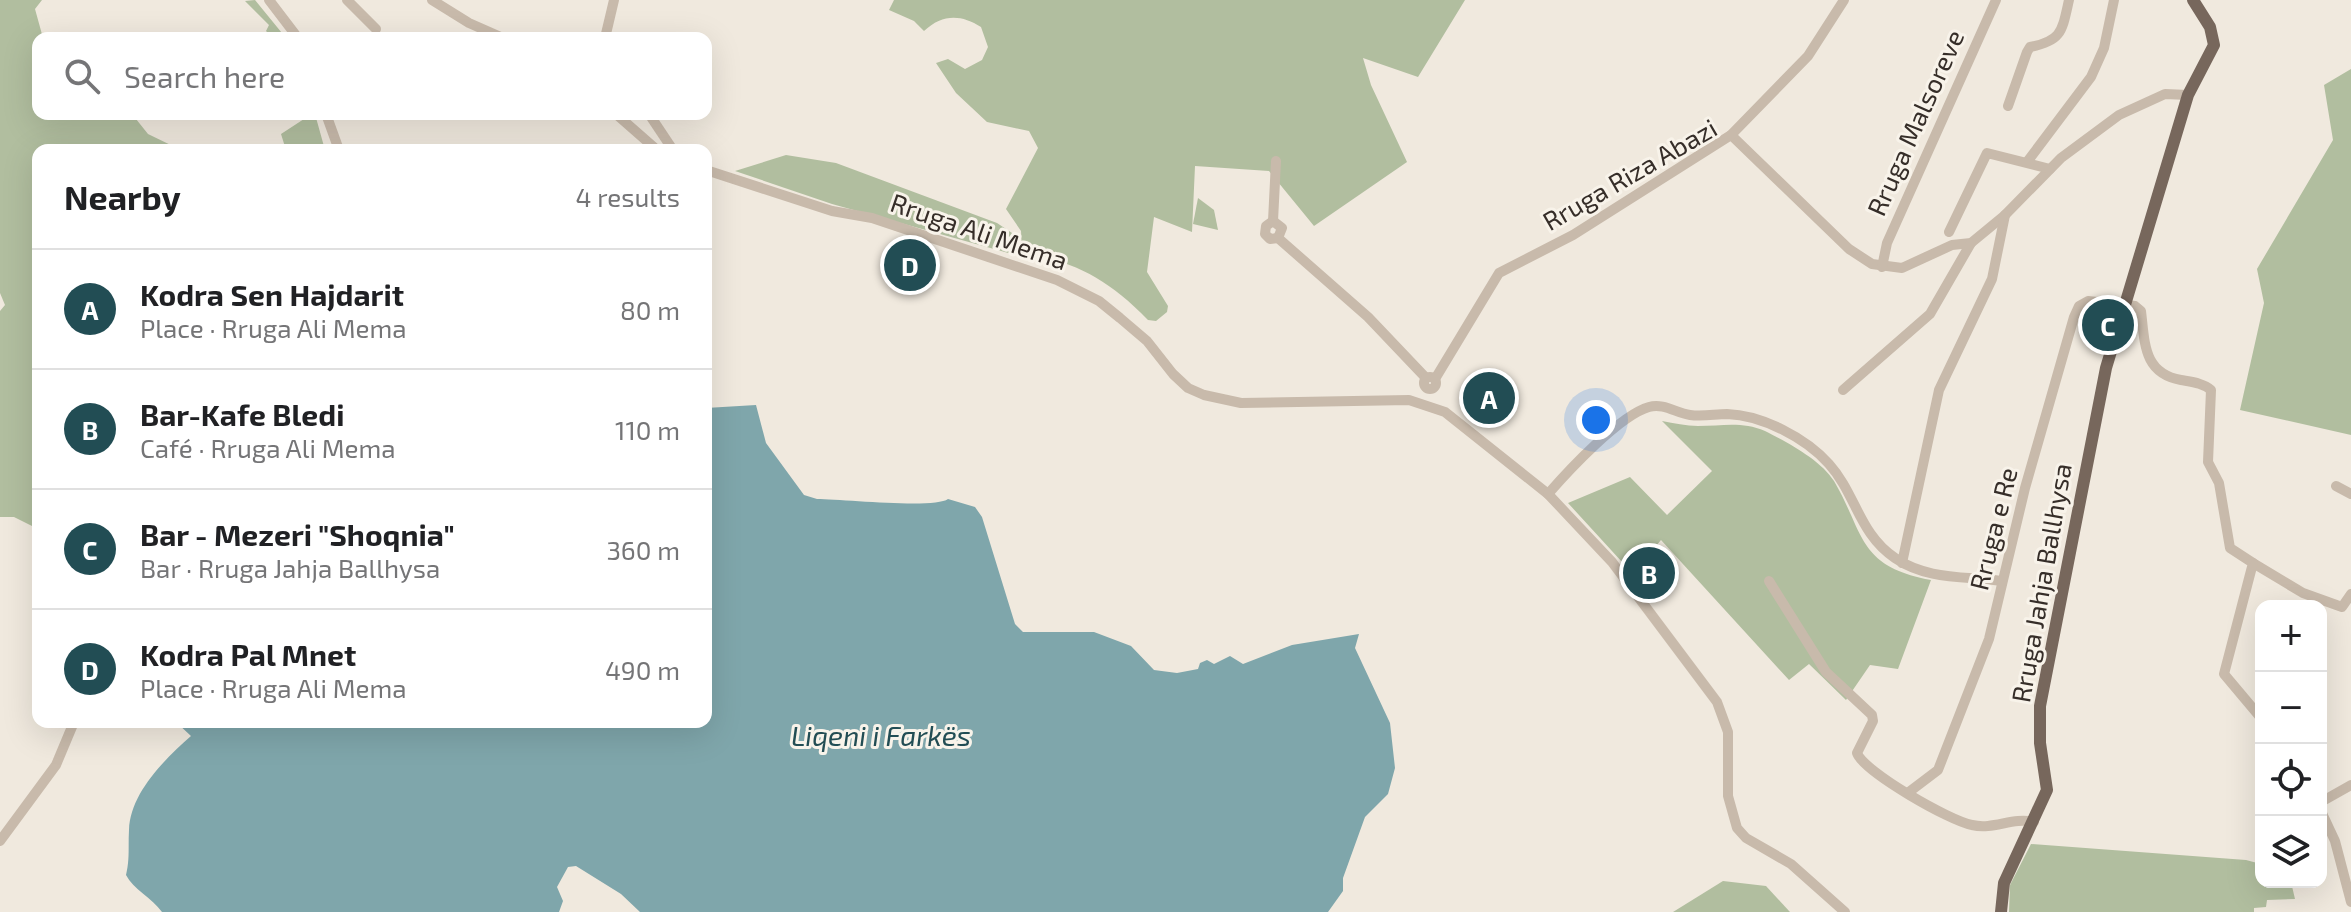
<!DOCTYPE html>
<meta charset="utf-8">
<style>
:root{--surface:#fff;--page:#f6f6f6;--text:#202124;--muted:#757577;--line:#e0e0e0;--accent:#224d54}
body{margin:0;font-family:"Exo 2",sans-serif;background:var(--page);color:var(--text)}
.controls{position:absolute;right:24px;bottom:24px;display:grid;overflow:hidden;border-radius:16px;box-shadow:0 8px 32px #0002}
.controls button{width:72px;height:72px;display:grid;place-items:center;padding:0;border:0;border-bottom:2px solid var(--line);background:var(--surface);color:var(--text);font:40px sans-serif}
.you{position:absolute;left:1596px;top:420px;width:28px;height:28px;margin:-20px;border:6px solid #fff;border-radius:50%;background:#1a73e8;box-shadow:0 0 0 12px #1a73e833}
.badge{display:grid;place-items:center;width:52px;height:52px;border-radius:50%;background:var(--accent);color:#fff;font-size:26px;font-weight:700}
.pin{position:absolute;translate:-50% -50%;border:4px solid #fff;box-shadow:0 2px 8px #0006}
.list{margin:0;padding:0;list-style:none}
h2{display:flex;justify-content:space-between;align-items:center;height:104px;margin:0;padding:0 32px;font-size:34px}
h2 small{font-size:26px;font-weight:400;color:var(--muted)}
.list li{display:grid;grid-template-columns:52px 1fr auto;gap:24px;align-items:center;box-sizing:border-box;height:120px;padding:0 32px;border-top:2px solid var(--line)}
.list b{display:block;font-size:30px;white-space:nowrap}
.list p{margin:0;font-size:26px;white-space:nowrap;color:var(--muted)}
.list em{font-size:26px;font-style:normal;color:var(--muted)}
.icon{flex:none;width:44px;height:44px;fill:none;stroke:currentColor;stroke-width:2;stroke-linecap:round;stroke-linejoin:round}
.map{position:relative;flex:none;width:2351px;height:912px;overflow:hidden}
.search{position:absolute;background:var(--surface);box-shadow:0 8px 32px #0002;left:32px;top:32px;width:680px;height:88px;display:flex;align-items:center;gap:20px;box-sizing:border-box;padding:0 28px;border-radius:16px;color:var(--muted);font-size:30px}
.panel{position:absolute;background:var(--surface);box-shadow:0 8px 32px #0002;left:32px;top:144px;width:680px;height:584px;border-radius:16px}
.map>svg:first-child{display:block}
.green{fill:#b1be9f}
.water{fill:#7fa6ab}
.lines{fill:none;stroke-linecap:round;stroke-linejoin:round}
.minor{stroke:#c8baab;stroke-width:10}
.major{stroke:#77675c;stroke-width:12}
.labels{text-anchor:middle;stroke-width:6;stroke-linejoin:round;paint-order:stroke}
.street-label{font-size:26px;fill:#362e29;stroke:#f8f3ea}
.water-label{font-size:28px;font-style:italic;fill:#224d54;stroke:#f8f3ea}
</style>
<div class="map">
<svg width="2351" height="912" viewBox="0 0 2351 912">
<rect width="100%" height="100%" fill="#f0e9de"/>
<!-- green -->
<g class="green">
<path d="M0,0H42L35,9L43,38H38V114H132L148,134L181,150H38V529L14,517H0V311L5,305L0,293Z"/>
<path d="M255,0L286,38H273L266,31L269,25L245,1Z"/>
<path d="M894,0H1465L1418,77L1363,58L1371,85L1407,162L1314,226L1269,171L1195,166L1192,232L1154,217L1147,272L1168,306L1167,312L1156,321L1148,320C1107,278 1079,265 1022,250L1021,231L1006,209L1038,148L1029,131L987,122L956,93L936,63L948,59L965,69L982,60L988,47L981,27C961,14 942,14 924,31L914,21L889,10Z"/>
<path d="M2351,69V435L2240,410L2264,303L2257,269L2333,140L2324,85Z"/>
<path d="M303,114H315L325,150H286L281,134L304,119Z"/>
<path d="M786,155L836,163L997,223L1012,233L1015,246L1012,254L832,204L735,171Z"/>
<path d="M1198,198L1214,210L1218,230L1193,224Z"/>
<path d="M1662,421C1674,423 1686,426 1698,426C1722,426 1742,421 1765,431C1787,442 1821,460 1834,481C1865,534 1857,566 1931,580L1898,669L1870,665L1846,700L1809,664L1789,680L1661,540L1633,574L1568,503L1630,477L1667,515L1712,471Z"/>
<path d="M2031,844L2246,860L2261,864V882H2291L2295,899L2267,900L2266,907L2254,908V912H2009L2010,885Z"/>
<path d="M1723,881L1766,886L1790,912H1673Z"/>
</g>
<!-- water -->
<path class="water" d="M756,405L766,443L804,495L817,499C841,499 935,509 948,499L975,507L982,517L1015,624L1023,632H1094L1131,646L1154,670L1177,673L1198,669L1200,663L1207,660L1214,664L1230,656L1243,664L1292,645L1359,634L1355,648L1390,723L1395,768L1388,794L1365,817L1343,878V891L1328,912H640L621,894L576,866L568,867L557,887L563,901L559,912H162C152,898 133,889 126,875C130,859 128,846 129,830C130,793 165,759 191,736L176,722H706V408Z"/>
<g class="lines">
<!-- minor -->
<g class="minor">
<path d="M269,0L298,38"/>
<path d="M347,0L376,29"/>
<path d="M432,0L469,23L503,38"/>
<path d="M605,38L614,0"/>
<path d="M2008,106L2027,52L2030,47C2062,41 2062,31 2069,0"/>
<path d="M326,114L339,150"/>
<path d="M616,114L657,150"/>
<path d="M649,114L673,150"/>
<path d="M1731,135L1849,249L1872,264L1902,268L1952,245L1971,243L2005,215L2061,158L2119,115L2165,94L2188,95"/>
<path d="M2027,162L2091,77L2104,48L2114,0"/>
<path d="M706,170L832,211L872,218L1057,280L1099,301L1120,318L1147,341L1173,374L1188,388L1204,395L1241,403L1409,400L1445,412L1548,494L1612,562L1717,702L1728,732V796L1737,828L1746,838L1791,864L1845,912"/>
<path d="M1273,221L1276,161"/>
<path d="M1273,221L1266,226L1265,234L1270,239L1278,238"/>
<path d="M1273,221L1282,228L1278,238"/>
<path d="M1949,232L1987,153L2050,169"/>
<path d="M1278,238L1368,317L1426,378"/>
<path d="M1882,267L1887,243L1996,0"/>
<circle cx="1430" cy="383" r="6"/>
<path d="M1435,379L1499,273L1573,235L1731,135L1808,56L1844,0"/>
<path d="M1843,390L1930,314L1971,243"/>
<path d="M2336,486L2351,494"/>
<path d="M1548,494C1568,471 1620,415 1649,407C1664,403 1676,413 1690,415C1703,417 1715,414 1727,414C1762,415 1806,438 1829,464C1856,494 1859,534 1895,558C1927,580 1965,576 2001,581"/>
<path d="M1902,563L1939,390L1992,279L2005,215"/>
<path d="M2253,563L2303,593L2342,607L2351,594"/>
<path d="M1769,581L1826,672L1872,715L1873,721L1857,753C1864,772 1950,821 1972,825C1994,830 2012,817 2034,822"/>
<path d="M1909,792L1938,770L1989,639L2025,488L2074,317L2079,306L2088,301L2135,306L2141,311C2145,343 2143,373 2181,380C2192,382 2203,383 2211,390L2208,462L2219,483L2230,548L2253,563L2224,674L2261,718"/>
<path d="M2321,802L2351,785"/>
<path d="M2321,811L2335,841L2351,902"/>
<path d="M0,841L56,765L74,722"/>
</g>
<!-- major -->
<path class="major" d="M2001,912L2004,883L2047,790L2040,743V706L2106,368L2188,95L2214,45L2210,27L2193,0"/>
</g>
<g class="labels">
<!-- street labels -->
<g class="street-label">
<text transform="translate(1916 123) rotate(-66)" y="9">Rruga Malsoreve</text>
<text transform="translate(1630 175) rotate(-30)" y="9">Rruga Riza Abazi</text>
<text transform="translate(979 232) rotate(19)" y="9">Rruga Ali Mema</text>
<text transform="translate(1994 529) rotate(-76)" y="9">Rruga e Re</text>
<text transform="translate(2042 583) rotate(-80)" y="9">Rruga Jahja Ballhysa</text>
</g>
<!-- water labels -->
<g class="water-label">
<text x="881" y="746">Liqeni i Farkës</text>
</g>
</g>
</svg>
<div class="controls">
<button>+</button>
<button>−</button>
<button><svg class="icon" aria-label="locate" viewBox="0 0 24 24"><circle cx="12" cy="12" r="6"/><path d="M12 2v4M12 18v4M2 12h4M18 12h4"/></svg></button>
<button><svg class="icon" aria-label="layers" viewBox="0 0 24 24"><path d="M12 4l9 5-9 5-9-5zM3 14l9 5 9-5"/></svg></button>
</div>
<div class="you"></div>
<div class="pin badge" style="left:1489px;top:398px">A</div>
<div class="pin badge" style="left:1649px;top:573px">B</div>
<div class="pin badge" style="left:2108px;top:325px">C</div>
<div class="pin badge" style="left:910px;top:265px">D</div>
<div class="search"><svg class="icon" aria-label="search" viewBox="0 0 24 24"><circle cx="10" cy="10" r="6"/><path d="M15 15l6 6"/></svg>Search here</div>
<section class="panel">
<h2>Nearby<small>4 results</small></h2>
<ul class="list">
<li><span class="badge">A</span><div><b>Kodra Sen Hajdarit</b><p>Place · Rruga Ali Mema</p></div><em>80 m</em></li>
<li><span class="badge">B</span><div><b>Bar-Kafe Bledi</b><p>Café · Rruga Ali Mema</p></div><em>110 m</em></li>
<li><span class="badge">C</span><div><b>Bar - Mezeri &quot;Shoqnia&quot;</b><p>Bar · Rruga Jahja Ballhysa</p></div><em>360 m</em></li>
<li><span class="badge">D</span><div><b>Kodra Pal Mnet</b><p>Place · Rruga Ali Mema</p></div><em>490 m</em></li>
</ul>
</section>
</div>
